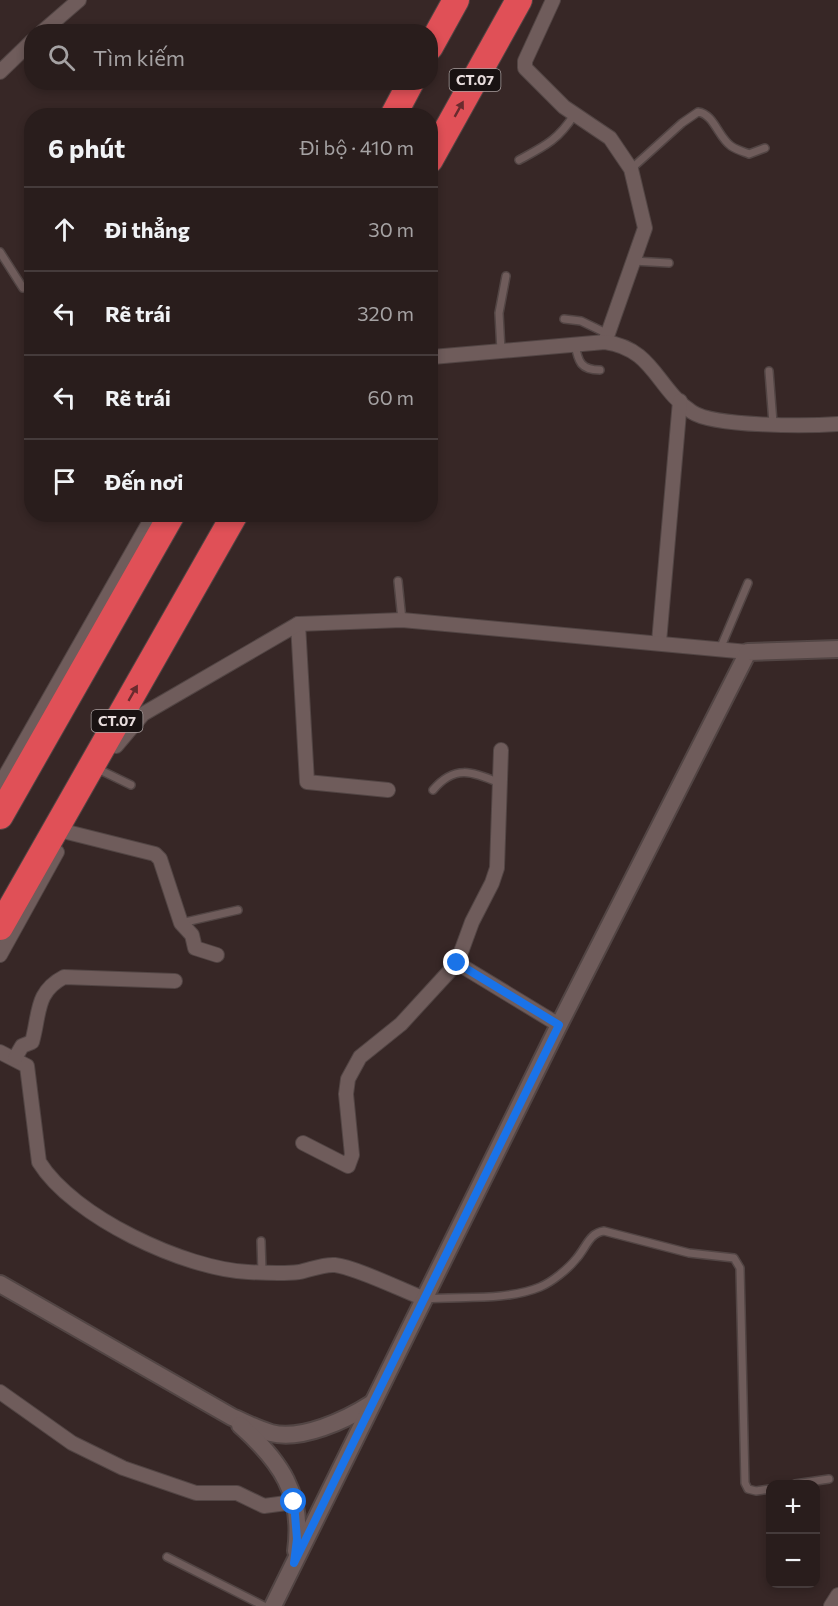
<!DOCTYPE html>
<html lang="vi">
<meta charset="utf-8">
<style>
:root{--surface:#291d1c;--page:#352a29;--text:#f1f3f6;--muted:#a5a2a3;--line:#453b3b}
body{margin:0;font-family:Commissioner,sans-serif;background:var(--page);color:var(--text)}
.controls{position:absolute;right:18px;bottom:18px;display:grid;overflow:hidden;border-radius:12px;box-shadow:0 3px 9px #0003}
.controls button{width:54px;height:54px;display:grid;place-items:center;padding:0;border:0;border-bottom:2px solid var(--line);background:var(--surface);color:var(--text);font:30px sans-serif}
.stop{position:absolute;width:18px;height:18px;margin:-14px;border:4px solid #1a73e8;border-radius:50%;background:#fff}
.stop.end{background:#1a73e8;border-color:#fff;box-shadow:0 2px 6px #0008}
.list{margin:0;padding:0;list-style:none}
h2{display:flex;justify-content:space-between;align-items:center;height:78px;margin:0;padding:0 24px;font-size:26px}
h2 small{font-size:20px;font-weight:400;color:var(--muted)}
.list li{display:grid;grid-template-columns:39px 1fr auto;gap:18px;align-items:center;box-sizing:border-box;height:84px;padding:0 24px;border-top:2px solid var(--line)}
.list b{display:block;font-size:22px;white-space:nowrap}
.list em{font-size:20px;font-style:normal;color:var(--muted)}
.icon{flex:none;width:33px;height:33px;fill:none;stroke:currentColor;stroke-width:2;stroke-linecap:round;stroke-linejoin:round}
.map{position:relative;flex:none;width:838px;height:1606px;overflow:hidden}
.search{position:absolute;background:var(--surface);box-shadow:0 3px 9px #0003;left:24px;top:24px;width:414px;height:66px;display:flex;align-items:center;gap:15px;box-sizing:border-box;padding:0 21px;border-radius:24px;color:var(--muted);font-size:22px}
.panel{position:absolute;background:var(--surface);box-shadow:0 3px 9px #0003;left:24px;top:108px;width:414px;height:414px;border-radius:24px}
.map>svg:first-child{display:block}
.lines{fill:none;stroke-linecap:round;stroke-linejoin:round}
.service-casing{stroke:#524544;stroke-width:10}
.minor-casing{stroke:#524544;stroke-width:16}
.tertiary-casing{stroke:#524544;stroke-width:20}
.motorway-casing{stroke:#524544;stroke-width:28}
.service{stroke:#6f5c5b;stroke-width:7}
.minor{stroke:#6f5c5b;stroke-width:14}
.tertiary{stroke:#6f5c5b;stroke-width:16}
.motorway{stroke:#e05057;stroke-width:26}
.oneway{fill:#692b2e}
.route{stroke:#1a73e8;stroke-width:8}
.labels{text-anchor:middle;stroke-width:6;stroke-linejoin:round;paint-order:stroke}
.shield{fill:#191212;stroke:#a99f9f;stroke-width:1.5}
.shield-label{font-size:14px;font-weight:bold;fill:#e7dcdc}
</style>
<div class="map">
<svg width="838" height="1606" viewBox="0 0 838 1606">
<rect width="100%" height="100%" fill="#372726"/>
<g class="lines">
<defs>
<g id="service">
<path d="M519,160C545,146 558,140 574,115"/>
<path d="M631,169L682,123L698,112C714,114 718,137 731,146C737,150 744,152 749,154L765,148"/>
<path d="M0,252L23,288"/>
<path d="M633,261L669,263"/>
<path d="M564,319L581,321L608,334"/>
<path d="M575,344C578,362 581,370 600,370"/>
<path d="M501,351L499,313L506,276"/>
<path d="M769,371L773,423"/>
<path d="M398,581L402,620"/>
<path d="M720,649L748,583"/>
<path d="M100,770L131,785"/>
<path d="M433,790C454,765 472,771 499,783"/>
<path d="M181,923L238,910"/>
<path d="M261,1241L262,1272"/>
<path d="M425,1299C462,1296 506,1301 540,1287C552,1282 568,1269 576,1259C586,1248 589,1233 604,1231L689,1253L734,1258L740,1268L745,1483L748,1489L756,1491L770,1489"/>
<path d="M795,1484L829,1479"/>
<path d="M167,1557L264,1606"/>
</g>
<g id="minor">
<path d="M553,0L525,61V68L564,107L610,138L631,169L645,228L605,342"/>
<path d="M42,32L79,0"/>
<path d="M0,72L32,41"/>
<path d="M432,357L605,342C654,349 656,388 692,412C714,427 809,426 838,424"/>
<path d="M298,624L307,782L388,790"/>
<path d="M659,642L680,401"/>
<path d="M116,746L143,714L298,624L402,620L748,652"/>
<path d="M0,785L154,514"/>
<path d="M67,832L155,854L160,859L181,923L192,935L195,948L217,955"/>
<path d="M0,955L57,852"/>
<path d="M457,963L559,1025"/>
<path d="M0,1052L27,1066L39,1162C73,1217 185,1269 248,1272C265,1273 283,1274 299,1272C310,1270 323,1264 335,1265C355,1267 404,1291 425,1299"/>
<path d="M15,1058L22,1046L32,1042C40,1014 35,992 64,977L175,981"/>
<path d="M303,1143L348,1166L352,1155L346,1094L348,1079L360,1057L401,1024L457,963L472,922L492,883L497,868L501,750"/>
<path d="M0,1392L72,1443L123,1468L196,1493H237L264,1506L294,1502"/>
<path d="M831,1606L838,1595"/>
</g>
<g id="tertiary">
<path d="M0,1284L232,1417C244,1422 257,1429 271,1433C301,1441 346,1420 371,1404"/>
<path d="M240,1425C280,1461 304,1494 296,1551"/>
<path d="M273,1606L559,1025L748,652L838,649"/>
</g>
<g id="motorway">
<path d="M430,47L456,0"/>
<path d="M393,116L411,82"/>
<path d="M430,160L519,0"/>
<path d="M0,816L172,514"/>
<path d="M0,927L235,514"/>
</g>
</defs>
<!-- service casing -->
<use href="#service" class="service-casing"/>
<!-- minor casing -->
<use href="#minor" class="minor-casing"/>
<!-- tertiary casing -->
<use href="#tertiary" class="tertiary-casing"/>
<!-- motorway casing -->
<use href="#motorway" class="motorway-casing"/>
<!-- service -->
<use href="#service" class="service"/>
<!-- minor -->
<use href="#minor" class="minor"/>
<!-- tertiary -->
<use href="#tertiary" class="tertiary"/>
<!-- motorway -->
<use href="#motorway" class="motorway"/>
</g>
<!-- one-way arrows -->
<defs><path id="oneway-solid" d="M-6-.8H1V-3.2L6.5 0L1 3.2V.8H-6Z" transform="scale(1.5)"/></defs>
<g class="oneway">
<use href="#oneway-solid" transform="translate(459 109) rotate(-61)"/>
<use href="#oneway-solid" transform="translate(133 693) rotate(-60)"/>
</g>
<g class="lines">
<!-- route -->
<path class="route" d="M294,1502L297,1539L294,1563L559,1025L457,963"/>
</g>
<g class="labels">
<!-- shield labels -->
<g class="shield">
<rect x="449.5" y="69" width="51" height="22" rx="4.5"/>
<rect x="91.5" y="710" width="51" height="22" rx="4.5"/>
</g>
<g class="shield-label">
<text x="475" y="85">CT.07</text>
<text x="117" y="726">CT.07</text>
</g>
</g>
</svg>
<div class="controls">
<button>+</button>
<button>−</button>
</div>
<div class="stop" style="left:294px;top:1502px"></div>
<div class="stop end" style="left:457px;top:963px"></div>
<div class="search"><svg class="icon" aria-label="search" viewBox="0 0 24 24"><circle cx="10" cy="10" r="6"/><path d="M15 15l6 6"/></svg>Tìm kiếm</div>
<section class="panel">
<h2>6 phút<small>Đi bộ · 410 m</small></h2>
<ul class="list">
<li><svg class="icon" aria-label="ahead" viewBox="0 0 24 24"><path d="M12 20V5M6 11l6-6 6 6"/></svg><div><b>Đi thẳng</b></div><em>30 m</em></li>
<li><svg class="icon" aria-label="left" viewBox="0 0 24 24"><path d="M17 20v-9H6M10 6l-5 5 5 5"/></svg><div><b>Rẽ trái</b></div><em>320 m</em></li>
<li><svg class="icon" aria-label="left" viewBox="0 0 24 24"><path d="M17 20v-9H6M10 6l-5 5 5 5"/></svg><div><b>Rẽ trái</b></div><em>60 m</em></li>
<li><svg class="icon" aria-label="arrive" viewBox="0 0 24 24"><path d="M6 21V4h12l-3 4 3 4H6"/></svg><div><b>Đến nơi</b></div></li>
</ul>
</section>
</div>
